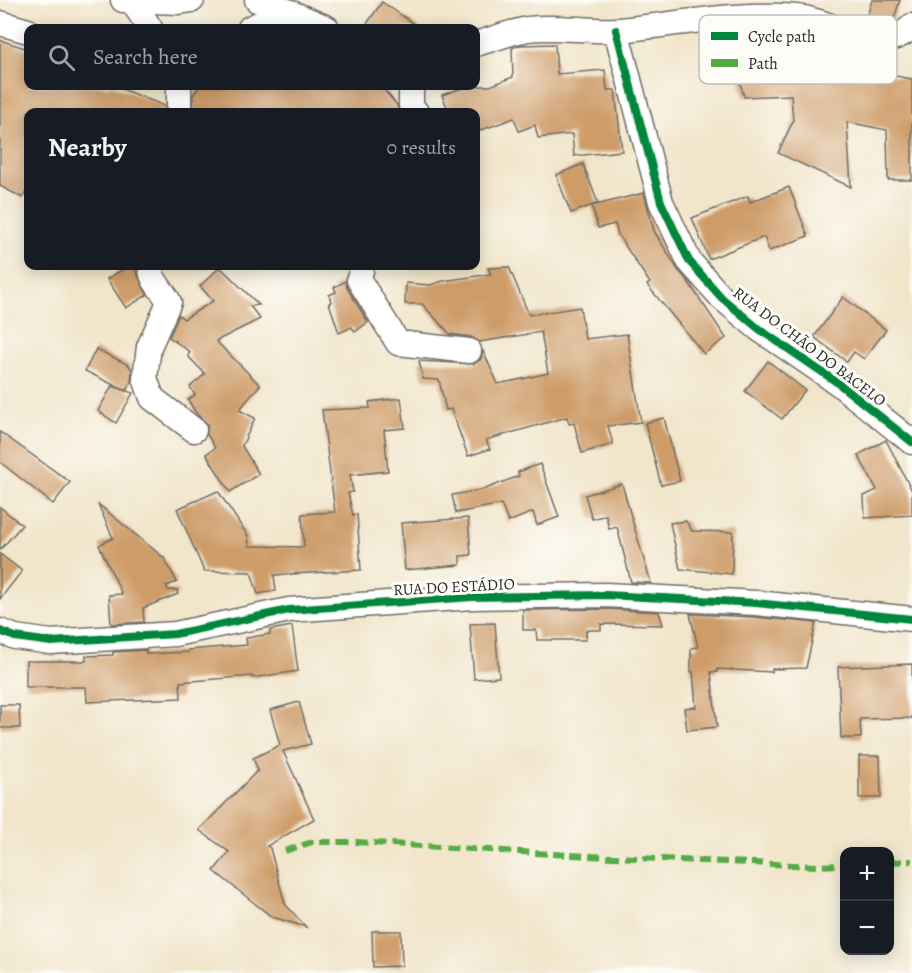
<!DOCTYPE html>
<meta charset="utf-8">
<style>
:root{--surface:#171b24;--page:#20242c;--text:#f1f3f6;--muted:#9ea1a6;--line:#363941}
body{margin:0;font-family:Alegreya,serif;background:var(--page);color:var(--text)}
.controls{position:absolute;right:18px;bottom:18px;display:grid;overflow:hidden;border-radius:12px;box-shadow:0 3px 15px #0003}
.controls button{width:54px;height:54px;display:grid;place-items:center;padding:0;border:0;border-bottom:2px solid var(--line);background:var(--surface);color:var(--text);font:30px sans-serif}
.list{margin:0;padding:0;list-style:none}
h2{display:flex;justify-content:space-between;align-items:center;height:78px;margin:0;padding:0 24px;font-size:26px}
h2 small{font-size:20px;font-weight:400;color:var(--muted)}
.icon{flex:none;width:33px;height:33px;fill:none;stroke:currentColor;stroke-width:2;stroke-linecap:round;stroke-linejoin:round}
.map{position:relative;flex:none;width:912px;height:973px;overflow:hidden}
.search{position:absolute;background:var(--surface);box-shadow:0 3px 15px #0003;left:24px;top:24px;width:456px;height:66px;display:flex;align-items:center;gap:15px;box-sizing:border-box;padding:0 21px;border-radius:12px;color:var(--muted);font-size:22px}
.panel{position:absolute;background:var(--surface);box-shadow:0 3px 15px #0003;left:24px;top:108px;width:456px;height:162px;border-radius:12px}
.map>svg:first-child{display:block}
.building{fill:#ce9c69}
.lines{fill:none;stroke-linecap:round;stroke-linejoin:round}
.minor-casing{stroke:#706c63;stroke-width:27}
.minor{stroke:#fff;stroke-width:24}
.quiet{stroke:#54ab44;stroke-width:6;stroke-dasharray:12 6;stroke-linecap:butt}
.cycleway-casing{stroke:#fdfcf7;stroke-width:11}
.cycleway{stroke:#00873e;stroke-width:8}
.labels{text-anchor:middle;stroke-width:6;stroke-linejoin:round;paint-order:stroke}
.street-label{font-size:16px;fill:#2b2b2b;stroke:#fdfcf7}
.key{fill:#fdfcf7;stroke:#bebdba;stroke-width:1.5}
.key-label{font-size:16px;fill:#2b2b2b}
</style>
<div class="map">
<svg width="912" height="973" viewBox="0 0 912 973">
<rect width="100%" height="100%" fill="#fdfcf7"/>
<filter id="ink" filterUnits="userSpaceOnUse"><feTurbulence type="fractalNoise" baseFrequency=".0167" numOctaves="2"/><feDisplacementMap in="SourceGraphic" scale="12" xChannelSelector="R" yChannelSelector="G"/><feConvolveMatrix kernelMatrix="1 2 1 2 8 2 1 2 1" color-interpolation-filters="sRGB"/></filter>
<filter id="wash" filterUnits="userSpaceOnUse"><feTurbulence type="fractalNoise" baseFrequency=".008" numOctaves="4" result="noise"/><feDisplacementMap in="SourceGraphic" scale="24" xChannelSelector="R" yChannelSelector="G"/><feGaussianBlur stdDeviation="1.35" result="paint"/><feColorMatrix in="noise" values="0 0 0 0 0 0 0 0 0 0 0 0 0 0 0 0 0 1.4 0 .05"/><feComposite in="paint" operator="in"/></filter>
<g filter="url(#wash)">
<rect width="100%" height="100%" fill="#f1e5ca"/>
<g id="blocks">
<!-- building -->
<g class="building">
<path d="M872,0H900L893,22L883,25L866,20Z"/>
<path d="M382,2L420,28H364Z"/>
<path d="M770,30V40H776L777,52L843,48L844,66L912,79V180H888L887,130L847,122L851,187L778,153L793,121L791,95L744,97L730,44V32Z"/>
<path d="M0,40L28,49V86H114L165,106V112H28V186L23,198L0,186Z"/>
<path d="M555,44L557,74L605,70L607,90H615L622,151L574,156L572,134L538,138L535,125L519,131L514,118L476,132V112H449L442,95L468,86H490L513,77L512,48L520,45Z"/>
<path d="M200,86H381L397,105L399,112H193V95Z"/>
<path d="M583,164L598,203L571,213L556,175Z"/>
<path d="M789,187L808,236L769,251L764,237L709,259L692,218L748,196L750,202Z"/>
<path d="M644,193L654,231L678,270L687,280L726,338L704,354L647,285L650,283L618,235L615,224L598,228L592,206Z"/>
<path d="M128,266H132L137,273L147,295L126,308L107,279Z"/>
<path d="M220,267L259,305L250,306L260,319L216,341L260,385L239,410L255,418L242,446L259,474L230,492L206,454L215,448L207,434V424L196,413L188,400L195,395L190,387L205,374L188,356L190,352L169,337L179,315L184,319L213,301L200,286Z"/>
<path d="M509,267L529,315L580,307L585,339L627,334L641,422L608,426L613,444L582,453L574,423L569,424L567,417L486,440L490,449L468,456L451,409L446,410L439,380L423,379L419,361L474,364L481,359L483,351L498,384L522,379L548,373L541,332L479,342L471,337L450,334L422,304H405L406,283L430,285L443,281L491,274L488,268Z"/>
<path d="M346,281L347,288L368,322L355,332L352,327L339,333L329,303L331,302L329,295L336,292L334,287Z"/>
<path d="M843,297L886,330L864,359L854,352L847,362L814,337Z"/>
<path d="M96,349L129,365L132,370L131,381L126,391L85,371Z"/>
<path d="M768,361L805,390L782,419L745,391Z"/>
<path d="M112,386L133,393L116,423L98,411Z"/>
<path d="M401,398L405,428L384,430L388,471L350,475L353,492L348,493L353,515L357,514L361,570L274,575L276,591L258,594L251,572L204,571L177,509L218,491L248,536L249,546L304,547L302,514L335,512L322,410L370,408L369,402Z"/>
<path d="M664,418L680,481L661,485L645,423Z"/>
<path d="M0,432L70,482L53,504L0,462Z"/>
<path d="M886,440L912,491V515L865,518L864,496L877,490L858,455Z"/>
<path d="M540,464L559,517L537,525L533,512L508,522L501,504L456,513L452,495L485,489L519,476L518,472Z"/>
<path d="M622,484L633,523L651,583L631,582L617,527L609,529L606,515L592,519L585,495Z"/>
<path d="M98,504L164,558L177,582L166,586L168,590H177L178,594L143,608L144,622L111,624L109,595L122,594L99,545L113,538Z"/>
<path d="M0,507L22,525L0,550Z"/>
<path d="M468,518L471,555L460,556V565L405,570L401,523Z"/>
<path d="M686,521L692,531L733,532L732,574L680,569L670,523Z"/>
<path d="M0,554L22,571L0,599Z"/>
<path d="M606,609L659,612L663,625L601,624V630H586V640H537L536,630H523V610Z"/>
<path d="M690,614L755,617L816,623L806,668L772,669V672L717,669V672H711L717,727L687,730L684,708L696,707L693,672H691V648L698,647Z"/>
<path d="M495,623L499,677L474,679L470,624Z"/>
<path d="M292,626L298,671L252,678V676L180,682L181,698L87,702L86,687H26V661H86V656L113,655V652L146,650V654L188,652V650L247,645L246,638L270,634V630Z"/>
<path d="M912,664V718L860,719L861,738H841L838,667Z"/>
<path d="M299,702L311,744L283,751L314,819L267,846L270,848L285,904L306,927L272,917L214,871L229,852L199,830L258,770L253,758L280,745L270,710Z"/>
<path d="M0,705H19L20,728H0Z"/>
<path d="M859,756H880L881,798H859Z"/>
<path d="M372,931H401L402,966L373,967Z"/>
</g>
</g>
</g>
<g filter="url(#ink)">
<use href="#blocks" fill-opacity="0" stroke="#706c63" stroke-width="1.5"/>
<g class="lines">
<defs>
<g id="minor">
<path d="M123,0L179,2L192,0"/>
<path d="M132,1L150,28"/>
<path d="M287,11L327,28"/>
<path d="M0,23L28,31"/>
<path d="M250,28L287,11L257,0"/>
<path d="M616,30L661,202L689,261L722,298L759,329L838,383L912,442"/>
<path d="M476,44C493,39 511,32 528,29C556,25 590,32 619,30C678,24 738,12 797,17C833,20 882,59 912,26"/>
<path d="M411,86V106L416,112"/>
<path d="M179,112V86"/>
<path d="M151,266C150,281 163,289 169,302L149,347L145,378L152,398L194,430"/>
<path d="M362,266L359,280L398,343L469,351"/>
<path d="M0,631L15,637L51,642L175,634L289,610L473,597L606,595L756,603L912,619"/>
</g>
</defs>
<!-- minor casing -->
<use href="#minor" class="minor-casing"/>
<!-- minor -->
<use href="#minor" class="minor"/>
<!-- quiet -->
<g class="quiet">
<path d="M285,851L312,842H357L569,855L817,866L844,865"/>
<path d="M890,862L912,861"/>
</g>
<defs>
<g id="cycleway">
<path d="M616,30L661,202L689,261L722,298L759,329L838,383L912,442"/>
<path d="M0,631L15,637L51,642L175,634L289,610L473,597L606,595L756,603L912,619"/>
</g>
</defs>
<!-- cycleway casing -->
<use href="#cycleway" class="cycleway-casing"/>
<!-- cycleway -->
<use href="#cycleway" class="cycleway"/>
</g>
</g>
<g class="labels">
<!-- street labels -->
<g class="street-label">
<text transform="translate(810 346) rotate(37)" y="6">RUA DO CHÃO DO BACELO</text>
<text transform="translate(454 586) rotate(-3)" y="6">RUA DO ESTÁDIO</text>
</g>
</g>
<!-- legend -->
<rect x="699" y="15" width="198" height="69" rx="9" class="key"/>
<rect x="711" y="32" width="27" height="8" fill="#00873e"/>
<rect x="711" y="59" width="27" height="8" fill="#54ab44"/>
<g class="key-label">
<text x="748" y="42">Cycle path</text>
<text x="748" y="69">Path</text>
</g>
</svg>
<div class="controls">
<button>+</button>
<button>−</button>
</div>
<div class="search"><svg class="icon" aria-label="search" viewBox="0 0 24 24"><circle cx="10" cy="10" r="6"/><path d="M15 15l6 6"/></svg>Search here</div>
<section class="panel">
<h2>Nearby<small>0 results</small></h2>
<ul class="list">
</ul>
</section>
</div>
